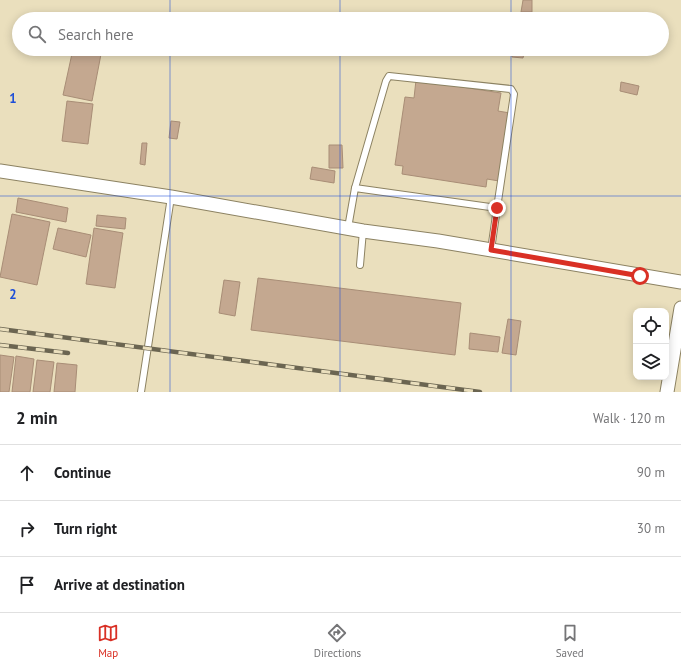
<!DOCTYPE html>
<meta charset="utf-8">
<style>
:root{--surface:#fff;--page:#f2f2f2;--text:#202124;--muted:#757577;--line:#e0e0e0;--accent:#d93025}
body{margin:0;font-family:"PT Sans",sans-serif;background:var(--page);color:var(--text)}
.controls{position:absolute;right:12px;bottom:12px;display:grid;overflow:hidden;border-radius:8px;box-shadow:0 2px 10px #0003}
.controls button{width:36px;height:36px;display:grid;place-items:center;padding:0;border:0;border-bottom:1px solid var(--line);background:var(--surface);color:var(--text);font:20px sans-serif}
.stop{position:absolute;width:12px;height:12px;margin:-9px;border:3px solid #d93025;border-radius:50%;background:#fff}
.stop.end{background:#d93025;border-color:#fff;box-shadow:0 1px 4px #0008}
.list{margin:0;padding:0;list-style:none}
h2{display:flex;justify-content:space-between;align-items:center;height:52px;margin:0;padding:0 16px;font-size:17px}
h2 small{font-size:13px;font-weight:400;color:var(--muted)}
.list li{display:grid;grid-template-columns:26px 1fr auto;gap:12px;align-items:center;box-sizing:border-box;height:56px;padding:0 16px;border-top:1px solid var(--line)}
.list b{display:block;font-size:15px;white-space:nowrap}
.list em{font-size:13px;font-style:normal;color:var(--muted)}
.icon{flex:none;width:22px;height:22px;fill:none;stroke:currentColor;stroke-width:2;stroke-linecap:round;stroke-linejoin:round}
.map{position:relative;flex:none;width:681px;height:392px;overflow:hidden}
.search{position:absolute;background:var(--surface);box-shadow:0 2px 10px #0003;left:12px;right:12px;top:12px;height:44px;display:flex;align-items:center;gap:10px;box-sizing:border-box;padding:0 14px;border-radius:22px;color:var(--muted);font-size:15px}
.sheet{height:220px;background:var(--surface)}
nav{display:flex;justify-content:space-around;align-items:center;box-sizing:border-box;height:56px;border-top:1px solid var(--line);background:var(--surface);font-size:11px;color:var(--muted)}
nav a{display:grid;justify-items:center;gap:2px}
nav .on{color:var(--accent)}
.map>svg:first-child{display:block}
.building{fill:#c4a890;stroke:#a88d76}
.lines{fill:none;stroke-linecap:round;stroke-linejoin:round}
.service-casing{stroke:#8c8262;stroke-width:8}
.minor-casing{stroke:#8c8262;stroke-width:15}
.service{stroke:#fff;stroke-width:6}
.minor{stroke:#fff;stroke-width:13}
.rail-casing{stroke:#6b6551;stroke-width:4.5}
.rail{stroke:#eadfbd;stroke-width:3;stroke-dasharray:9;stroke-linecap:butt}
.route{stroke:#d93025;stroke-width:5}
.grid{fill:none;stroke:#1d4ed8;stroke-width:1;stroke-opacity:0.55}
.grid-label{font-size:13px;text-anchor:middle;font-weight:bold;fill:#1d4ed8;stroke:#eadfbd;stroke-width:3;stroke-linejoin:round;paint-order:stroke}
</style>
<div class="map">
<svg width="681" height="392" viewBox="0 0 681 392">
<rect width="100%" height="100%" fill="#eadfbd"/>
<!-- building -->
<g class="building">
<path d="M523,0H532V12H521Z"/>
<path d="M73,49H102L92,101L63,95Z"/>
<path d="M513,49H525L523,58L512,57Z"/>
<path d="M416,80L501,93L498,111L510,113L499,181L487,179L486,187L402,174L403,166L395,165L405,97L414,98Z"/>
<path d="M621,82L639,86L637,95L620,91Z"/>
<path d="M67,101L93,104L88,144L62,141Z"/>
<path d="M171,121L180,122L177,139L169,138Z"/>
<path d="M142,143H147L145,165L140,164Z"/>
<path d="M329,145H342L343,168H329Z"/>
<path d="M312,167L335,171L334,183L310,179Z"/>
<path d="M18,198L68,208L66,222L16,212Z"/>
<path d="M12,214L50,222L37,285L0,277Z"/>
<path d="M97,215L126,218L125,229L96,226Z"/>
<path d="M58,228L91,235L86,257L53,249Z"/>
<path d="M94,228L123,233L115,288L86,284Z"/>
<path d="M258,278L461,303L455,355L251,330Z"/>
<path d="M224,280L240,282L235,316L219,313Z"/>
<path d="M508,319L521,321L516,355L502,353Z"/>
<path d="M470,333L500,337L498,352L469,349Z"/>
<path d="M0,355L14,357L9,392H0Z"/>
<path d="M16,356L34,359L30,392H12Z"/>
<path d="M37,360L54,362L50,392H33Z"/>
<path d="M57,363L77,365L75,392H54Z"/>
</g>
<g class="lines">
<defs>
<g id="service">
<path d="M355,188L386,81L389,76L511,89L514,94L497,208"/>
<path d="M348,228L355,188L497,208L491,250"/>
<path d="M360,265L363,231"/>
<path d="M141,392L171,197"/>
</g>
<g id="minor">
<path d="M0,171L171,197L363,231L438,241L681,282"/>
<path d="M667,392L681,308"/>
</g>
</defs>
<!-- service casing -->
<use href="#service" class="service-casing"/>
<!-- minor casing -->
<use href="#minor" class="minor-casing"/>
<!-- service -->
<use href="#service" class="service"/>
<!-- minor -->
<use href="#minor" class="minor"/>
<defs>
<g id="rail">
<path d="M0,329L480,392"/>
<path d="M0,345L68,353"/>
</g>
</defs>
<!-- rail casing -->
<use href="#rail" class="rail-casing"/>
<!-- rail -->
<use href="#rail" class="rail"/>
</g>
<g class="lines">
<!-- route -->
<path class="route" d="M497,208L491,250L640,276"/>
</g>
<!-- grid -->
<path class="grid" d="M170,0V19M340,0V19M511,0V19M170,49V392M340,49V392M511,49V392M0,196H681"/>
<g class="grid-label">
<text x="13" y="103">1</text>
<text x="13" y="299">2</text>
</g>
</svg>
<div class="controls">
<button><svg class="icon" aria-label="locate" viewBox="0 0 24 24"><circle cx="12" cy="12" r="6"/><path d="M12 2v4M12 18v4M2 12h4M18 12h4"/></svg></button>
<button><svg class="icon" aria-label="layers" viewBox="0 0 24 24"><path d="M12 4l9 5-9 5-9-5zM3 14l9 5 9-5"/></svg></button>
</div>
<div class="stop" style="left:640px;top:276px"></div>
<div class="stop end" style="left:497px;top:208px"></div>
<div class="search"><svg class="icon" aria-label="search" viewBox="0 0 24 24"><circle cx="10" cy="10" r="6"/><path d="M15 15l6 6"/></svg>Search here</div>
</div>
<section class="sheet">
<h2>2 min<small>Walk · 120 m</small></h2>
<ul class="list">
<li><svg class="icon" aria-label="ahead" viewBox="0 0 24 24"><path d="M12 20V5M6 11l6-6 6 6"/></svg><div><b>Continue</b></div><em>90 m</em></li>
<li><svg class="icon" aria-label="right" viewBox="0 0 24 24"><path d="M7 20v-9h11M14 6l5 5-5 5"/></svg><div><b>Turn right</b></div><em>30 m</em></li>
<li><svg class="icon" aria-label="arrive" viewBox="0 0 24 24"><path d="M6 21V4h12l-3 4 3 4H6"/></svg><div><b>Arrive at destination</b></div></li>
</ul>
</section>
<nav>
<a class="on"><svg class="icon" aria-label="map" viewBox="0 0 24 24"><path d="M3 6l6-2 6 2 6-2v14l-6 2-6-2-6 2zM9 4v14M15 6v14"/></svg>Map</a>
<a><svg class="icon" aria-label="directions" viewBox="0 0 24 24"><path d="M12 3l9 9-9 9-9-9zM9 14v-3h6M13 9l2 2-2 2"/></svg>Directions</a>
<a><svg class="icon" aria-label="saved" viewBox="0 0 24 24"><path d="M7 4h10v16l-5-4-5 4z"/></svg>Saved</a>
</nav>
